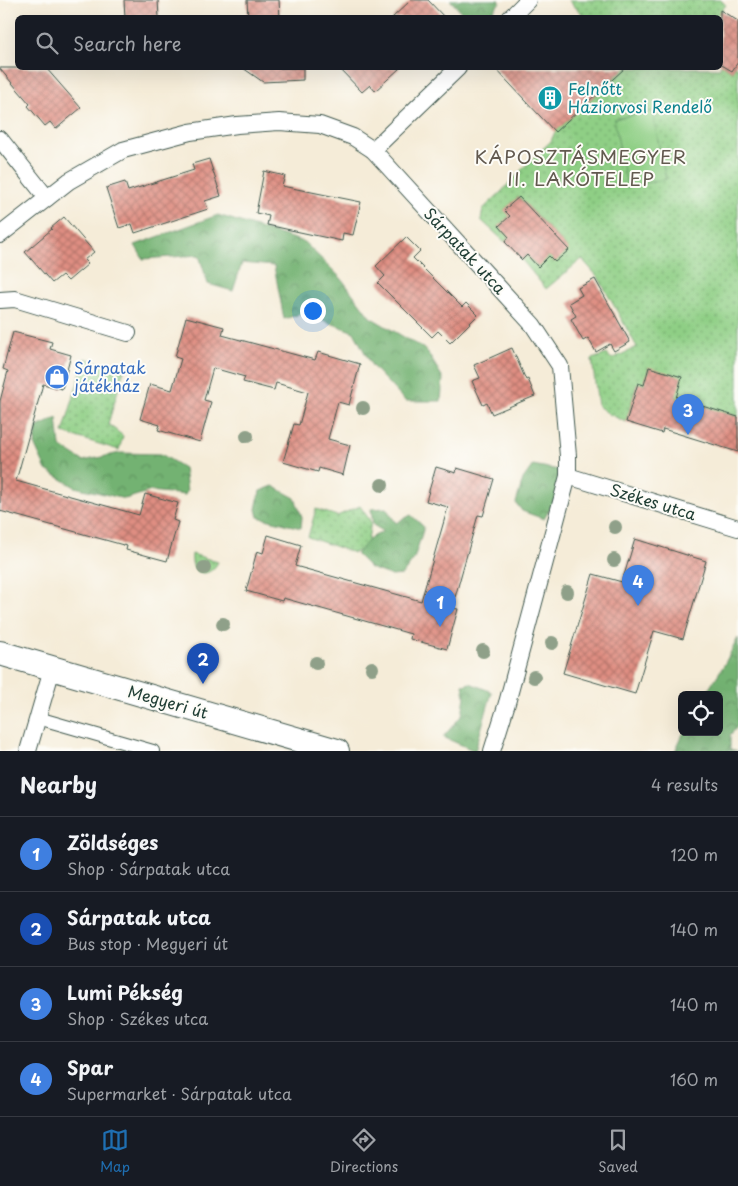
<!DOCTYPE html>
<meta charset="utf-8">
<style>
:root{--surface:#171b24;--page:#242831;--text:#f1f3f6;--muted:#9ea1a6;--line:#363941;--accent:#1f6fb2}
body{margin:0;font-family:"Playpen Sans",sans-serif;background:var(--page);color:var(--text)}
.controls{position:absolute;right:15px;bottom:15px;display:grid;overflow:hidden;border-radius:8px;box-shadow:0 5px 20px #0002}
.controls button{width:45px;height:45px;display:grid;place-items:center;padding:0;border:0;border-bottom:1px solid var(--line);background:var(--surface);color:var(--text);font:25px sans-serif}
.you{position:absolute;left:312px;top:310px;width:18px;height:18px;margin:-12px;border:4px solid #fff;border-radius:50%;background:#1a73e8;box-shadow:0 0 0 8px #1a73e833}
.badge{display:grid;place-items:center;width:32px;height:32px;border-radius:50%;background:var(--accent);color:#fff;font-size:16px;font-weight:700}
.pin{position:absolute;translate:-50% -41px;filter:drop-shadow(0 1px 2px #0008)}
.pin::after{content:'';position:absolute;top:26px;width:18px;height:15px;background:inherit;clip-path:polygon(0 0,100% 0,50% 100%)}
.list{margin:0;padding:0;list-style:none}
h2{display:flex;justify-content:space-between;align-items:center;height:65px;margin:0;padding:0 20px;font-size:21px}
h2 small{font-size:16px;font-weight:400;color:var(--muted)}
.list li{display:grid;grid-template-columns:32px 1fr auto;gap:15px;align-items:center;box-sizing:border-box;height:75px;padding:0 20px;border-top:1px solid var(--line)}
.list b{display:block;font-size:19px;white-space:nowrap}
.list p{margin:0;font-size:16px;white-space:nowrap;color:var(--muted)}
.list em{font-size:16px;font-style:normal;color:var(--muted)}
.icon{flex:none;width:28px;height:28px;fill:none;stroke:currentColor;stroke-width:2;stroke-linecap:round;stroke-linejoin:round}
.map{position:relative;flex:none;width:738px;height:751px;overflow:hidden}
.search{position:absolute;background:var(--surface);box-shadow:0 5px 20px #0002;left:15px;right:15px;top:15px;height:55px;display:flex;align-items:center;gap:12px;box-sizing:border-box;padding:0 18px;border-radius:8px;color:var(--muted);font-size:19px}
.sheet{height:365px;background:var(--surface)}
nav{display:flex;justify-content:space-around;align-items:center;box-sizing:border-box;height:70px;border-top:1px solid var(--line);background:var(--surface);font-size:14px;color:var(--muted)}
nav a{display:grid;justify-items:center;gap:2px}
nav .on{color:var(--accent)}
.map>svg:first-child{display:block}
.green{fill:url(#green-dots);stroke:#57865c}
.forest{fill:url(#forest-crowns);stroke:#497853}
.pitch{fill:#8fcf85;stroke:#57865c}
.building{fill:url(#building-cross-hatch)}
.lines{fill:none;stroke-linecap:round;stroke-linejoin:round}
.pedestrian-casing{stroke:#3f574d;stroke-width:14}
.minor-casing{stroke:#3f574d;stroke-width:18}
.secondary-casing{stroke:#3f574d;stroke-width:26}
.pedestrian{stroke:#fff;stroke-width:12}
.minor{stroke:#fff;stroke-width:16}
.secondary{stroke:#fff;stroke-width:24}
.tree{fill:#8fa089}
.labels{text-anchor:middle;stroke-width:4;stroke-linejoin:round;paint-order:stroke}
.culture-label{font-size:16px;fill:#0d838f;stroke:#fdfcf7;text-anchor:start}
.street-label{font-size:16px;fill:#1f3d34;stroke:#fdfcf7}
.shop-label{font-size:16px;fill:#366cbe;stroke:#fdfcf7;text-anchor:start}
.quarter-label{font-size:19px;letter-spacing:1px;fill:#62594f;stroke:#fdfcf7}
</style>
<div class="map">
<svg width="738" height="751" viewBox="0 0 738 751">
<defs>
<pattern id="green-dots" width="8" height="8" patternUnits="userSpaceOnUse" patternTransform="scale(1.25)"><rect width="8" height="8" fill="#8fcf85"/><path d="M2 2h.1M6 6h.1" fill="none" stroke="#74a96e" stroke-width="1.8" stroke-linecap="round"/></pattern>
<pattern id="forest-crowns" width="20" height="18" patternUnits="userSpaceOnUse" patternTransform="scale(1.25)"><rect width="20" height="18" fill="#73b272"/><path d="M2 6a3 3 0 1 1 6 0M12 15a3 3 0 1 1 6 0" fill="none" stroke="#5e925e"/></pattern>
<pattern id="building-cross-hatch" width="8" height="8" patternUnits="userSpaceOnUse" patternTransform="scale(1.25)"><rect width="8" height="8" fill="#df8e82"/><path d="M0 0l8 8M0 8l8-8" fill="none" stroke="#b4756b"/></pattern>
</defs>
<rect width="100%" height="100%" fill="#fdfcf7"/>
<filter id="ink" filterUnits="userSpaceOnUse"><feTurbulence type="fractalNoise" baseFrequency=".02" numOctaves="2"/><feDisplacementMap in="SourceGraphic" scale="10" xChannelSelector="R" yChannelSelector="G"/><feConvolveMatrix kernelMatrix="1 2 1 2 8 2 1 2 1" color-interpolation-filters="sRGB"/></filter>
<filter id="wash" filterUnits="userSpaceOnUse"><feTurbulence type="fractalNoise" baseFrequency=".0096" numOctaves="4" result="noise"/><feDisplacementMap in="SourceGraphic" scale="20" xChannelSelector="R" yChannelSelector="G"/><feGaussianBlur stdDeviation="1.12" result="paint"/><feColorMatrix in="noise" values="0 0 0 0 0 0 0 0 0 0 0 0 0 0 0 0 0 1.4 0 .05"/><feComposite in="paint" operator="in"/></filter>
<g filter="url(#wash)">
<rect width="100%" height="100%" fill="#f5ecd8"/>
<!-- green -->
<g class="green">
<path d="M570,0H721L726,5L716,17L586,18L569,1Z"/>
<path d="M721,64L732,71L736,66L738,68V417L676,398L649,368L644,385L637,383L626,422L609,414L598,406L592,359L607,354L612,359L637,347L598,277L582,259L546,289L522,260L527,255L538,267L549,256L555,262L568,249L519,197L504,210L510,216L499,226L509,237L505,242L481,220L483,209L501,192L529,162L551,141L555,132L625,68H720Z"/>
<path d="M85,358L124,370L108,424L123,436L119,450L63,433Z"/>
<path d="M360,506L371,522L367,546L354,553L308,537L316,509L337,516Z"/>
<path d="M192,554L218,562C209,580 189,575 192,554Z"/>
</g>
<!-- forest -->
<g class="forest">
<path d="M450,0H499L500,2L489,16L490,17H466Z"/>
<path d="M218,215L304,242L341,278L370,317L426,350L443,378L441,401H405L372,366L354,332L304,313L284,319L274,266L242,263L233,291L208,284L199,255L143,259L135,245Z"/>
<path d="M57,418L60,446L83,461L120,453L161,454L184,468L187,491L185,495L151,491L125,499L75,487L46,470L35,446L37,427Z"/>
<path d="M533,465L559,470V480L556,499L544,519L522,511L516,503L523,479Z"/>
<path d="M273,486L295,498L302,517L301,528L258,517L256,509L260,491Z"/>
<path d="M386,508L396,523L411,515L424,527L414,559L402,575L392,576L370,568L356,554L371,538L383,531L373,525L371,509Z"/>
<path d="M738,638V726L730,735V749L738,751H675L684,732H719V695H705L724,665Z"/>
<path d="M470,683L492,692L475,751L443,737L462,715L465,696L463,685Z"/>
</g>
<!-- pitch -->
<path class="pitch" d="M652,111L666,179L627,187L614,119Z"/>
<g id="blocks">
<!-- building -->
<g class="building">
<path d="M124,0H158L159,18H125Z"/>
<path d="M247,0H279L280,18H248Z"/>
<path d="M411,0H428L445,18H392Z"/>
<path d="M720,10L738,21V62L732,71L720,64Z"/>
<path d="M0,68H46L81,108L56,129L50,122L45,126L28,106L30,104L0,69Z"/>
<path d="M243,68H303V80L263,82Z"/>
<path d="M339,68H400L375,91L370,85L362,92Z"/>
<path d="M495,68H625L555,132Z"/>
<path d="M209,159L221,196L205,201L208,209L135,233L132,224L119,228L106,188L125,182L128,191L194,170L192,164Z"/>
<path d="M264,171L285,176L282,186L361,202L353,235L343,233L342,241L267,225L269,216L256,213Z"/>
<path d="M519,197L569,250L555,262L549,256L538,267L527,255L522,260L505,242L509,237L499,226L510,216L504,210Z"/>
<path d="M64,217L94,252L84,260L88,264L68,281L62,275L52,283L25,252L52,229L51,228Z"/>
<path d="M406,237L420,251L413,258L462,307L466,303L478,315L450,343L438,331L432,337L378,283L385,276L376,266Z"/>
<path d="M595,279L630,342L614,351L610,344L596,352L588,338L583,341L571,319L576,316L569,303L582,295L578,288Z"/>
<path d="M186,317L224,327L222,335L315,360L318,352L360,364L349,405L338,402L328,439L350,445L343,475L319,468L318,472L283,462L294,424L299,425L308,392L276,383L274,390L243,382L245,377L213,368L204,400L211,402L200,442L158,430L160,425L140,419L150,384L172,390L181,359L175,357Z"/>
<path d="M13,332L52,342L50,349L71,355L62,389L43,384L16,481L139,515L145,494L178,503L173,520L178,522L167,561L126,550L127,546L0,511V401L8,371L3,369Z"/>
<path d="M512,348L526,380L528,379L535,396L492,414L487,403L483,405L472,381L480,378L474,365Z"/>
<path d="M649,367L682,377L676,398L738,417V452L663,429L662,433L626,422L638,383L644,385Z"/>
<path d="M436,467L456,473L457,468L494,479L483,516L478,515L452,608L458,609L447,649L410,639L411,634L283,598L282,601L246,591L257,551L263,553L268,535L301,545L295,566L421,601L448,507L426,501Z"/>
<path d="M635,539L706,561L683,639L654,631L635,694L563,673L593,574L622,582Z"/>
</g>
</g>
</g>
<g filter="url(#ink)">
<use href="#blocks" fill-opacity="0" stroke="#3f574d" stroke-width="1"/>
<g class="lines">
<defs>
<path id="pedestrian" d="M38,718L153,751"/>
<g id="minor">
<path d="M510,18L528,0"/>
<path d="M0,139L47,198"/>
<path d="M373,150L458,68"/>
<path d="M0,235L69,181L123,150L190,132L237,125L279,122L320,125L353,137L373,150L533,325L560,366L568,456V476L507,703L492,751"/>
<path d="M0,300L15,299L128,333"/>
<path d="M568,476L738,528"/>
<path d="M28,751L52,669"/>
</g>
<path id="secondary" d="M0,653L337,751"/>
</defs>
<!-- pedestrian casing -->
<use href="#pedestrian" class="pedestrian-casing"/>
<!-- minor casing -->
<use href="#minor" class="minor-casing"/>
<!-- secondary casing -->
<use href="#secondary" class="secondary-casing"/>
<!-- pedestrian -->
<use href="#pedestrian" class="pedestrian"/>
<!-- minor -->
<use href="#minor" class="minor"/>
<!-- secondary -->
<use href="#secondary" class="secondary"/>
</g>
<!-- trees -->
<g class="tree">
<circle cx="363" cy="408" r="7"/>
<circle cx="247" cy="436" r="7"/>
<circle cx="382" cy="485" r="7"/>
<circle cx="615" cy="527" r="7"/>
<circle cx="614" cy="560" r="7"/>
<circle cx="204" cy="568" r="7"/>
<circle cx="567" cy="592" r="7"/>
<circle cx="223" cy="624" r="7"/>
<circle cx="552" cy="643" r="7"/>
<circle cx="483" cy="651" r="7"/>
<circle cx="316" cy="663" r="7"/>
<circle cx="372" cy="668" r="7"/>
<circle cx="534" cy="677" r="7"/>
</g>
</g>
<!-- icons -->
<defs>
<symbol id="building-disc" viewBox="-11 -11 22 22"><circle r="9.5" fill="#0f9aa8" stroke="#fdfcf7"/><path d="M-4-6H4V6H1V3H-1V6H-4ZM-2.5-4.3h1.7v1.8h-1.7ZM.8-4.3h1.7v1.8H.8ZM-2.5-1h1.7V.8h-1.7ZM.8-1h1.7V.8H.8Z" fill="#fff"/></symbol>
<symbol id="shop-disc" viewBox="-11 -11 22 22"><circle r="9.5" fill="#3f7fe0" stroke="#fdfcf7"/><path d="M-5-2.5h2.3a2.7 3.5 0 0 1 5.4 0H5L5.5 6h-11ZM-1.5-2.5h3a1.5 2.3 0 0 0-3 0Z" fill="#fff"/></symbol>
</defs>
<g fill-rule="evenodd">
<use href="#building-disc" x="536" y="84" width="28" height="28"/>
<use href="#shop-disc" x="43" y="363" width="28" height="28"/>
</g>
<g class="labels">
<!-- culture labels -->
<g class="culture-label">
<text x="568" y="95">Felnőtt<tspan x="568" dy="18">Háziorvosi Rendelő</tspan></text>
</g>
<!-- street labels -->
<g class="street-label">
<text transform="translate(465 251) rotate(47)" y="6">Sárpatak utca</text>
<text transform="translate(653 502) rotate(17)" y="6">Székes utca</text>
<text transform="translate(168 702) rotate(16)" y="6">Megyeri út</text>
</g>
<!-- shop labels -->
<g class="shop-label">
<text x="74" y="374">Sárpatak<tspan x="74" dy="18">játékház</tspan></text>
</g>
<!-- quarter labels -->
<g class="quarter-label">
<text x="581" y="164">KÁPOSZTÁSMEGYER<tspan x="581" dy="22">II. LAKÓTELEP</tspan></text>
</g>
</g>
</svg>
<div class="controls">
<button><svg class="icon" aria-label="locate" viewBox="0 0 24 24"><circle cx="12" cy="12" r="6"/><path d="M12 2v4M12 18v4M2 12h4M18 12h4"/></svg></button>
</div>
<div class="you"></div>
<div class="pin badge" style="left:440px;top:627px;background:#3f7fe0">1</div>
<div class="pin badge" style="left:203px;top:684px;background:#1a4fb4">2</div>
<div class="pin badge" style="left:688px;top:435px;background:#3f7fe0">3</div>
<div class="pin badge" style="left:638px;top:606px;background:#3f7fe0">4</div>
<div class="search"><svg class="icon" aria-label="search" viewBox="0 0 24 24"><circle cx="10" cy="10" r="6"/><path d="M15 15l6 6"/></svg>Search here</div>
</div>
<section class="sheet">
<h2>Nearby<small>4 results</small></h2>
<ul class="list">
<li><span class="badge" style="background:#3f7fe0">1</span><div><b>Zöldséges</b><p>Shop · Sárpatak utca</p></div><em>120 m</em></li>
<li><span class="badge" style="background:#1a4fb4">2</span><div><b>Sárpatak utca</b><p>Bus stop · Megyeri út</p></div><em>140 m</em></li>
<li><span class="badge" style="background:#3f7fe0">3</span><div><b>Lumi Pékség</b><p>Shop · Székes utca</p></div><em>140 m</em></li>
<li><span class="badge" style="background:#3f7fe0">4</span><div><b>Spar</b><p>Supermarket · Sárpatak utca</p></div><em>160 m</em></li>
</ul>
</section>
<nav>
<a class="on"><svg class="icon" aria-label="map" viewBox="0 0 24 24"><path d="M3 6l6-2 6 2 6-2v14l-6 2-6-2-6 2zM9 4v14M15 6v14"/></svg>Map</a>
<a><svg class="icon" aria-label="directions" viewBox="0 0 24 24"><path d="M12 3l9 9-9 9-9-9zM9 14v-3h6M13 9l2 2-2 2"/></svg>Directions</a>
<a><svg class="icon" aria-label="saved" viewBox="0 0 24 24"><path d="M7 4h10v16l-5-4-5 4z"/></svg>Saved</a>
</nav>
